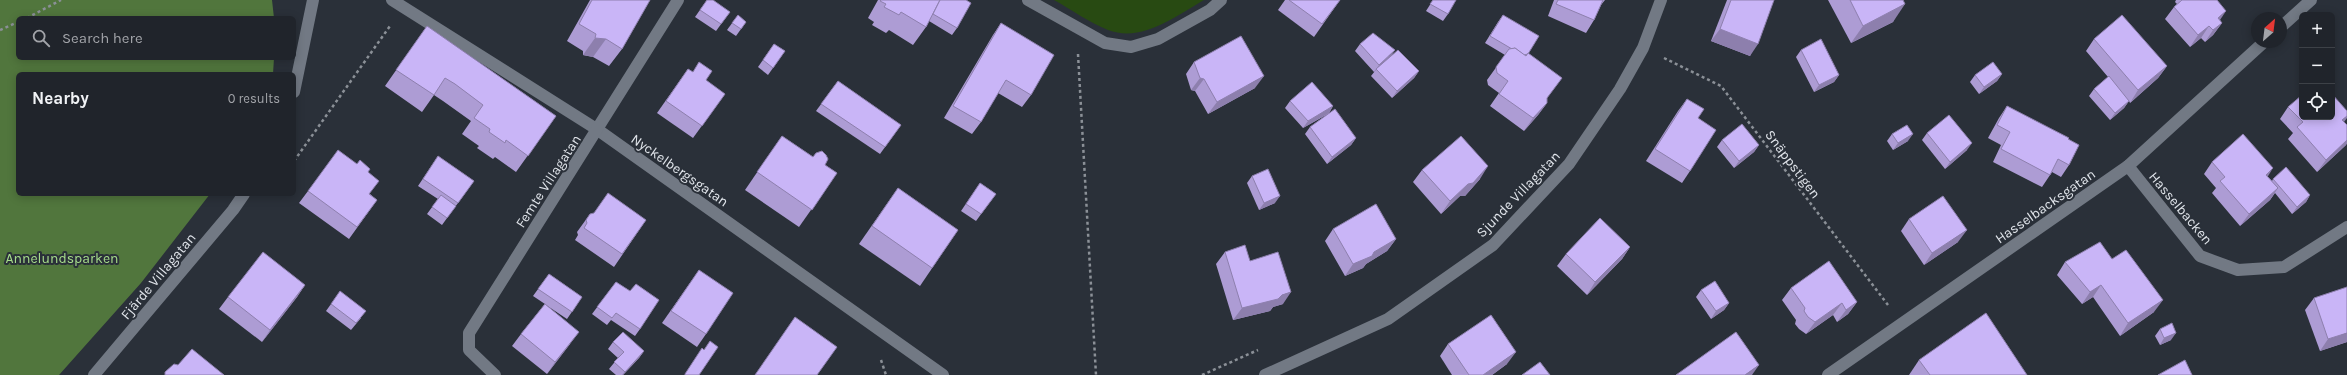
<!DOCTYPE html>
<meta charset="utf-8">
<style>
:root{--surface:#20242b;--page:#282c33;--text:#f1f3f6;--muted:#a2a4a9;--line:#3d4147}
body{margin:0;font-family:Karla,sans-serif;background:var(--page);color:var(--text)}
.controls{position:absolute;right:12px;top:12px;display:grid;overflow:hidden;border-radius:6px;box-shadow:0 2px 10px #0003}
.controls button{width:36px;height:36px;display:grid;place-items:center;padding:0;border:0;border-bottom:1px solid var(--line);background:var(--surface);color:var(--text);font:20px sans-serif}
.compass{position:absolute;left:2251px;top:12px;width:36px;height:36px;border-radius:50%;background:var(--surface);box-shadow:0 2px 10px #0003;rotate:28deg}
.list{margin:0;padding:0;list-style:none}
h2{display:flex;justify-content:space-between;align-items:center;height:52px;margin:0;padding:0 16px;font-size:17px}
h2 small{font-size:13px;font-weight:400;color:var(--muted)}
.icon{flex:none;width:22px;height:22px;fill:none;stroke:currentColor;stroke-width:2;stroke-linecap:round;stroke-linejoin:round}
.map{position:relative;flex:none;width:2347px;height:375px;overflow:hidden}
.search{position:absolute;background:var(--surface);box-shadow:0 2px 10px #0003;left:16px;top:16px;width:280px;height:44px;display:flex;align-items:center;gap:10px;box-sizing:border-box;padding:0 14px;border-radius:6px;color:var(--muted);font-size:15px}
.panel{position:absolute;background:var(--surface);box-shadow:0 2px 10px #0003;left:16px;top:72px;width:280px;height:124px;border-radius:6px}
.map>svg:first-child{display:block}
.green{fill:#284a12}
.forest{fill:#51763d}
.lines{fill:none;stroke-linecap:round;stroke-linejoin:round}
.path{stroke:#8b9097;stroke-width:2.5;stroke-dasharray:3 3;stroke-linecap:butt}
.minor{stroke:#727984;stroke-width:12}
.wall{fill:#ad9cd4}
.shaded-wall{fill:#8d7fad}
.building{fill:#c9b5f7;stroke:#8d7fad}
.labels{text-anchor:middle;stroke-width:4;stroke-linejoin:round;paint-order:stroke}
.street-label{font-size:14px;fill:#e1e5eb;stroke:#2a3039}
.park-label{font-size:14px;fill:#a7dd8b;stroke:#2a3039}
</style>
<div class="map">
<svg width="2347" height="375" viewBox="0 0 2347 375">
<rect width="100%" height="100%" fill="#2a3039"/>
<!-- green -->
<path class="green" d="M1054,0H1204C1176,16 1142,43 1108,30C1090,23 1072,10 1054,0Z"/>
<!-- forest -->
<path class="forest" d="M0,0H272L274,18H18V58H274L273,74H18V194H210L141,283L59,375H0Z"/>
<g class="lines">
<!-- path -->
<g class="path">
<path d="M27,18L61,0"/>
<path d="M0,30L18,22"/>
<path d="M1078,54L1096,375"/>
<path d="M1664,58L1721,86L1888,305"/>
<path d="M294,161L390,26"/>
<path d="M881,360L886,375"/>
<path d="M1202,375L1258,350"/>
</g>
<!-- minor -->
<g class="minor">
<path d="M392,0L598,130L943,375"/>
<path d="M1028,0L1105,43L1131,47L1158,39L1210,10L1221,0"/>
<path d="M2281,27L2311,0"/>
<path d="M294,92L313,0"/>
<path d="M2128,166L2200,256L2238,270L2284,267L2347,227"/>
<path d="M94,375L233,210L244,194"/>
<path d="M495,375L469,350V333L678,0"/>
<path d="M1265,375L1388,319L1493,245L1569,164L1620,89L1643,48L1661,0"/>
<path d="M1828,375L2128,166L2264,42"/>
</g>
</g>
<!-- wall -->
<g class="wall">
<path d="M590,0H650L622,49L609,66L593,57L583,55V51L567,41Z"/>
<path d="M707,0L730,12L716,31L695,17Z"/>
<path d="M878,0H966L957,28L952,35L929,21L926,27L913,45L889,30L886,33L872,25L874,22L868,18Z"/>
<path d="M1285,0H1340L1314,37L1278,10Z"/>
<path d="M1433,0L1448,14L1443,21L1426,11Z"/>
<path d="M1554,0H1605L1601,5L1594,20L1586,33L1548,16Z"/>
<path d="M1727,0H1774L1750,56L1711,41Z"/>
<path d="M1828,0H1903L1893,22L1851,43Z"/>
<path d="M2176,0H2217L2220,20L2222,23L2213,35L2205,42L2201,38L2190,47L2165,19L2174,7L2177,4L2175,2Z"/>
<path d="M738,15L746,22L736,36L727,30Z"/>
<path d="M1503,15L1528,54L1547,99V103L1538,115L1524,131L1490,106L1499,93L1488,85L1487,80L1505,55L1485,43L1498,22Z"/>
<path d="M1001,23L1031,95L1022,107L998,93L981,122L972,134L944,118L993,35Z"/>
<path d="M427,26L556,116L516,172L495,157L493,159L477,148L479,146L462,134L471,121L443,101L434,95L422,112L385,86Z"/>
<path d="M2094,39L2167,66L2158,78L2130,103L2129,101L2124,108L2110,120L2089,96L2094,89L2108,77L2086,51Z"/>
<path d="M774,44L785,51L768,75L758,67Z"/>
<path d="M1360,44L1391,57L1419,71L1414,78L1392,98L1371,76L1375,71L1374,72L1355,51Z"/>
<path d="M1801,50L1839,75L1834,82L1814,92L1796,57Z"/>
<path d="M1194,62L1255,88L1208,114L1195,91L1191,90L1186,74Z"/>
<path d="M688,69L725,94L693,138L657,113Z"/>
<path d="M2002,74L1997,81L1979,94L1970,82L1975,75Z"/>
<path d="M838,81L901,125L880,154L816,111Z"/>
<path d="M1687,99L1698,118L1690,171L1682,183L1646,161L1678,111Z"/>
<path d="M1290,101L1333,106L1329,113L1356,138L1351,145L1327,164L1305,134L1310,127L1328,114L1303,128L1285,108Z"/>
<path d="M2007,106L2068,139L2069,165L2061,177L2052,172L2042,187L1993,162L2001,145L1988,138L1999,118Z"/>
<path d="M2288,107L2344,122L2346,145L2317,172L2288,139L2293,133L2280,119Z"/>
<path d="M1927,133L1967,150L1945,169L1922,140Z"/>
<path d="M1892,134L1908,141L1893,150L1887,141Z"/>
<path d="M782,136L837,173L799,227L745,190Z"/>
<path d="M1722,140L1759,145L1754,152L1734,168L1717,147Z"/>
<path d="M438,156L474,181L442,225L427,214L438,199L418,186Z"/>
<path d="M2212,162L2268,177L2272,181L2273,179L2310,195L2306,202L2292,214L2275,193L2270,200L2240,226L2212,193L2216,188L2204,174Z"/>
<path d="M1422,170L1480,179L1465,196H1460L1441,214L1413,182Z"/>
<path d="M368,172L370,194L377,200L349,239L299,203L308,191Z"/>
<path d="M1252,176L1275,203L1259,210L1247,183Z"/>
<path d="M980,183L996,194L976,221L961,211Z"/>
<path d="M898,188L958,230L920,286L859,244Z"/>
<path d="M590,214L646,220L614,267L575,240L578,235L577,232Z"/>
<path d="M1909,219L1958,242L1924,265L1901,231Z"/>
<path d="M1333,229L1396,239L1387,251L1366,264L1363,268L1345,276L1325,241Z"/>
<path d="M1630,247L1622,259L1587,295L1557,266L1566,254Z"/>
<path d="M1225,252L1250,261L1283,304L1273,307L1270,311L1233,320L1216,264Z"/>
<path d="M2112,259L2154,312L2120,336L2093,297L2082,304L2057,275L2065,262Z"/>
<path d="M699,270L706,334L697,347L662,323Z"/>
<path d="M549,274L582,297L567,319L546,305L570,344L547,374L512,346L521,334L545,304L533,296Z"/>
<path d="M616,282L630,291L640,329L635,336L611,320L607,325L592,314Z"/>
<path d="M305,285L297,297L262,342L219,309L228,297Z"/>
<path d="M1791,288L1857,302L1848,314L1837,322L1833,315L1806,334L1799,329L1795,324L1796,320L1782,300Z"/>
<path d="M1701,290L1729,303L1724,310L1711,319L1696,297Z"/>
<path d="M2314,298L2347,342L2320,351L2305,310Z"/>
<path d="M331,304L361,318L351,330L326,311Z"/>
<path d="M2160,329L2171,340L2160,345L2155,336Z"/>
<path d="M613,342L644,351L639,358L623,375H616L609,369L618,358L608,349Z"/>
<path d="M1448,344L1507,364L1492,375H1452L1440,356Z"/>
<path d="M1919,360L2027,375H1909Z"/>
</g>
<!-- shaded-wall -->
<g class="shaded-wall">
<path d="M1905,4L1893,22L1851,43L1863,26Z"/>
<path d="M2226,11L2218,23V18Z"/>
<path d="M2222,23L2213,35L2205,42L2213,30Z"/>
<path d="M2209,26L2201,38L2190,47L2198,35Z"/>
<path d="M1720,29L1758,44L1750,56L1711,41Z"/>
<path d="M595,38L606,39L593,57L583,55Z"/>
<path d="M1395,50L1390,58L1374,72L1379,65Z"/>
<path d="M2167,66L2158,78L2130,103L2138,90Z"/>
<path d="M1419,71L1414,78L1392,98L1397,91Z"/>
<path d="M2002,74L1997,81L1979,94L1984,87Z"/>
<path d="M1839,75L1834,82L1814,92L1819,85Z"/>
<path d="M1264,76L1255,88L1208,114L1217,102Z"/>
<path d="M1200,78L1204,79L1195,91L1191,90Z"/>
<path d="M2129,101L2124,108L2110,120L2115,113Z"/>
<path d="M1547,103L1538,115L1524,131L1533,118Z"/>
<path d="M1333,106L1329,113L1303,128L1308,121Z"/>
<path d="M2347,116V118L2341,126L2342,120Z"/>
<path d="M1913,134L1908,141L1893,150L1898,143Z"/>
<path d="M1356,138L1351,145L1327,164L1332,157Z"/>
<path d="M2347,140V144L2346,145L2317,172L2326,160Z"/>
<path d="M1972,143L1967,150L1945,169L1950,162Z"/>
<path d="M1759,145L1754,152L1734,168L1739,161Z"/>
<path d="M1488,166L1480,179L1465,196H1460L1441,214L1450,201Z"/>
<path d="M2273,168L2265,181L2266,175Z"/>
<path d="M2278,188L2270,200L2240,226L2249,214Z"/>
<path d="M2310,195L2306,202L2292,214L2297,207Z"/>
<path d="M1280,196L1275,203L1259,210L1264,203Z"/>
<path d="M1967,230L1958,242L1924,265L1932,253Z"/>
<path d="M1396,239L1387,251L1366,264L1363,268L1345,276L1353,264Z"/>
<path d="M1630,247L1622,259L1587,295L1595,282Z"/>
<path d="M305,285L297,297L262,342L270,330Z"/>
<path d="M2101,285L2093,297L2082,304L2090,292Z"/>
<path d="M1291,292L1283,304L1273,307L1270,311L1233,320L1242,308Z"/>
<path d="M2163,300L2154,312L2120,336L2128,323Z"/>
<path d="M1857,302L1848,314L1837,322L1846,310Z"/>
<path d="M1729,303L1724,310L1711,319L1716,311Z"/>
<path d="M1842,303L1833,315L1806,334L1815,322Z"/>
<path d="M579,332L570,344L547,374L555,362Z"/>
<path d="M2176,333L2171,340L2160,345L2164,338Z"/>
<path d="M2347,333V342L2320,351L2328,339Z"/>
<path d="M644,351L639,358L623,375H622Z"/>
<path d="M1516,352L1507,364L1492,375H1483Z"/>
<path d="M1759,365L1752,375H1745Z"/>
</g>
<!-- building -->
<g class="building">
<path d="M592,0H650L622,49L606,39L595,38L596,34L579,24Z"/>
<path d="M707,0H713L730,12L721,24L700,10Z"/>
<path d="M881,0H940L926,27L901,12L899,15L884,7L886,4L880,1Z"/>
<path d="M940,0H966L971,3L957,28L933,14Z"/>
<path d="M1289,0H1340L1322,24Z"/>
<path d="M1433,0H1456L1448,14L1430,4Z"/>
<path d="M1558,0H1603L1594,20L1556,4Z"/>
<path d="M1731,0H1774L1758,44L1720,29Z"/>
<path d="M1850,0H1903L1905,4L1863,26Z"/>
<path d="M2182,0H2217L2226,11L2218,18L2222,23L2213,30L2209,26L2198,35L2174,7Z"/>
<path d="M738,15L746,22L741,29L732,23Z"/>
<path d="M1503,15L1539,36L1528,54L1524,55L1515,48L1512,49L1490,36Z"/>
<path d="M2122,15L2167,66L2138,90L2094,39Z"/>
<path d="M1001,23L1054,55L1031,95L1006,80L981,122L953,106Z"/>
<path d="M427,26L556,116L528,156L506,140L505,143L489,132L490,129L474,118L483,105L455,84L445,78L434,95L396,70Z"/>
<path d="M1373,33L1395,50L1379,65L1360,44Z"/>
<path d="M1241,36L1264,76L1217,102L1204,79L1200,78L1194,62Z"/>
<path d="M1821,39L1839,75L1819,85L1801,50Z"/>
<path d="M774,44L785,51L773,68L763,60Z"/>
<path d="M1515,48L1526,56L1528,53L1562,78L1547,98V103L1533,118L1499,94L1508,81L1497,73L1496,67L1509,49Z"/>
<path d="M1398,50L1419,71L1397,91L1376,69Z"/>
<path d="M699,62L712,71L706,80L725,94L702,126L666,101L688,69L693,72Z"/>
<path d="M1993,62L2002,74L1984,87L1975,75Z"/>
<path d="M2109,76L2129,101L2115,113L2094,89Z"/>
<path d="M838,81L901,125L885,147L821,104Z"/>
<path d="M1312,82L1333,106L1308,121L1290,101Z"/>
<path d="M2332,94L2347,111V116L2342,120L2347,125V140L2326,160L2297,127L2303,122L2288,107L2302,95V117H2332Z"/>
<path d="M1687,99L1704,109L1698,118L1716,130L1690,171L1655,149Z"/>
<path d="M2007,106L2069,138L2068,139L2079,145L2069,165L2058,159L2050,175L2001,149L2010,132L1997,125Z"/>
<path d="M1335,109L1356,138L1332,157L1310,127Z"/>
<path d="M1949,115L1972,143L1950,162L1927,133Z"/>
<path d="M1742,124L1759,145L1739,161L1722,140Z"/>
<path d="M1907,125L1913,134L1898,143L1892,134Z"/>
<path d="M2243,134L2273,168L2266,175L2278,188L2249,214L2220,181L2225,177L2212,162Z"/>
<path d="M782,136L813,157L816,153L822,151L826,155L828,159L825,165L837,173L812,210L757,172Z"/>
<path d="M1461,136L1488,166L1473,183L1468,184L1450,201L1422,170Z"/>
<path d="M338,150L357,164L360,160L370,169L368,172L379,181L369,194L377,200L357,227L308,191Z"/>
<path d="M438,156L474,181L458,203L423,179Z"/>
<path d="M2286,167L2310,195L2297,207L2273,179Z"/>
<path d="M1268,169L1280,196L1264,203L1252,176Z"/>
<path d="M980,183L996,194L981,214L966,204Z"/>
<path d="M898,188L958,230L932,268L872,226Z"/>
<path d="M608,193L646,220L622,254L584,228L587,223L586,220L590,214L594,213Z"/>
<path d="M441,195L456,206L447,218L432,207Z"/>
<path d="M1943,196L1967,230L1932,253L1909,219Z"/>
<path d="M1376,204L1396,239L1374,252L1372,256L1353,264L1333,229Z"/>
<path d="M1600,218L1630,247L1595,282L1566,254Z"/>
<path d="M2100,242L2112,259L2126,250L2163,300L2128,323L2101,285L2090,292L2065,262Z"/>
<path d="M1245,245L1250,261L1278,252L1291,292L1282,295L1278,299L1242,308L1225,252Z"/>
<path d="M263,252L305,285L270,330L228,297Z"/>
<path d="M1829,261L1857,302L1846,310L1842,303L1815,322L1808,317L1804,311L1805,308L1791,288Z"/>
<path d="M699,270L733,293L706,334L671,311Z"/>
<path d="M549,274L582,297L572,312L538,289Z"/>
<path d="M1715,281L1729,303L1716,311L1701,290Z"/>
<path d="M616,282L630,291L636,284L659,300L640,329L616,313L612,318L597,307Z"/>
<path d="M2347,287V333L2328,339L2314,298Z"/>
<path d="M340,291L366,311L356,323L331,304Z"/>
<path d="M545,304L579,332L555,362L521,334Z"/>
<path d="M1986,313L2027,375H1930L1919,360Z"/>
<path d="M1491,315L1516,352L1483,375H1469L1448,344Z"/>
<path d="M795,317L837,347L817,375H755Z"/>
<path d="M2172,323L2176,333L2164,338L2160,329Z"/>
<path d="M623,332L644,351L625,372L614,362L624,352L613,342Z"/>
<path d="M1736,332L1759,365L1745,375H1676Z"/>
<path d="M710,341L718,347L699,375H685V374L702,348L704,350Z"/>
<path d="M192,349L224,375H165V372L174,364L178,365Z"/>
<path d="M2185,360L2192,375H2158Z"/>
<path d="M1540,362L1550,375H1522Z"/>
</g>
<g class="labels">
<!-- street labels -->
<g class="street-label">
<text transform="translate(1793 164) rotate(53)" y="5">Snäppstigen</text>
<text transform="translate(680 170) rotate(35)" y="5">Nyckelbergsgatan</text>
<text transform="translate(548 181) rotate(-57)" y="5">Femte Villagatan</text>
<text transform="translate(1518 194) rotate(-46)" y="5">Sjunde Villagatan</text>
<text transform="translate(2045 206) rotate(-35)" y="5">Hasselbacksgatan</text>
<text transform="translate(2181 208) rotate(50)" y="5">Hasselbacken</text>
<text transform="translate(158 276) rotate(-50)" y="5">Fjärde Villagatan</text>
</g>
<!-- park labels -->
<g class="park-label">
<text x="62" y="263">Annelundsparken</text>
</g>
</g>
</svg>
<div class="controls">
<button>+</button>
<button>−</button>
<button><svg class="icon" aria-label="locate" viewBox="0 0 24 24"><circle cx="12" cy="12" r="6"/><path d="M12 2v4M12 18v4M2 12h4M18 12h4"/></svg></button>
</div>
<svg class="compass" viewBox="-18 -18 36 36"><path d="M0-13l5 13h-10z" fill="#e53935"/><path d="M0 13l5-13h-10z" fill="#a2a4a9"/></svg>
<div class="search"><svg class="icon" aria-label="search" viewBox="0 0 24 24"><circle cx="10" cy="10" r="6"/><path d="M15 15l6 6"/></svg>Search here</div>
<section class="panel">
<h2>Nearby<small>0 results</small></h2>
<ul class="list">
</ul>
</section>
</div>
